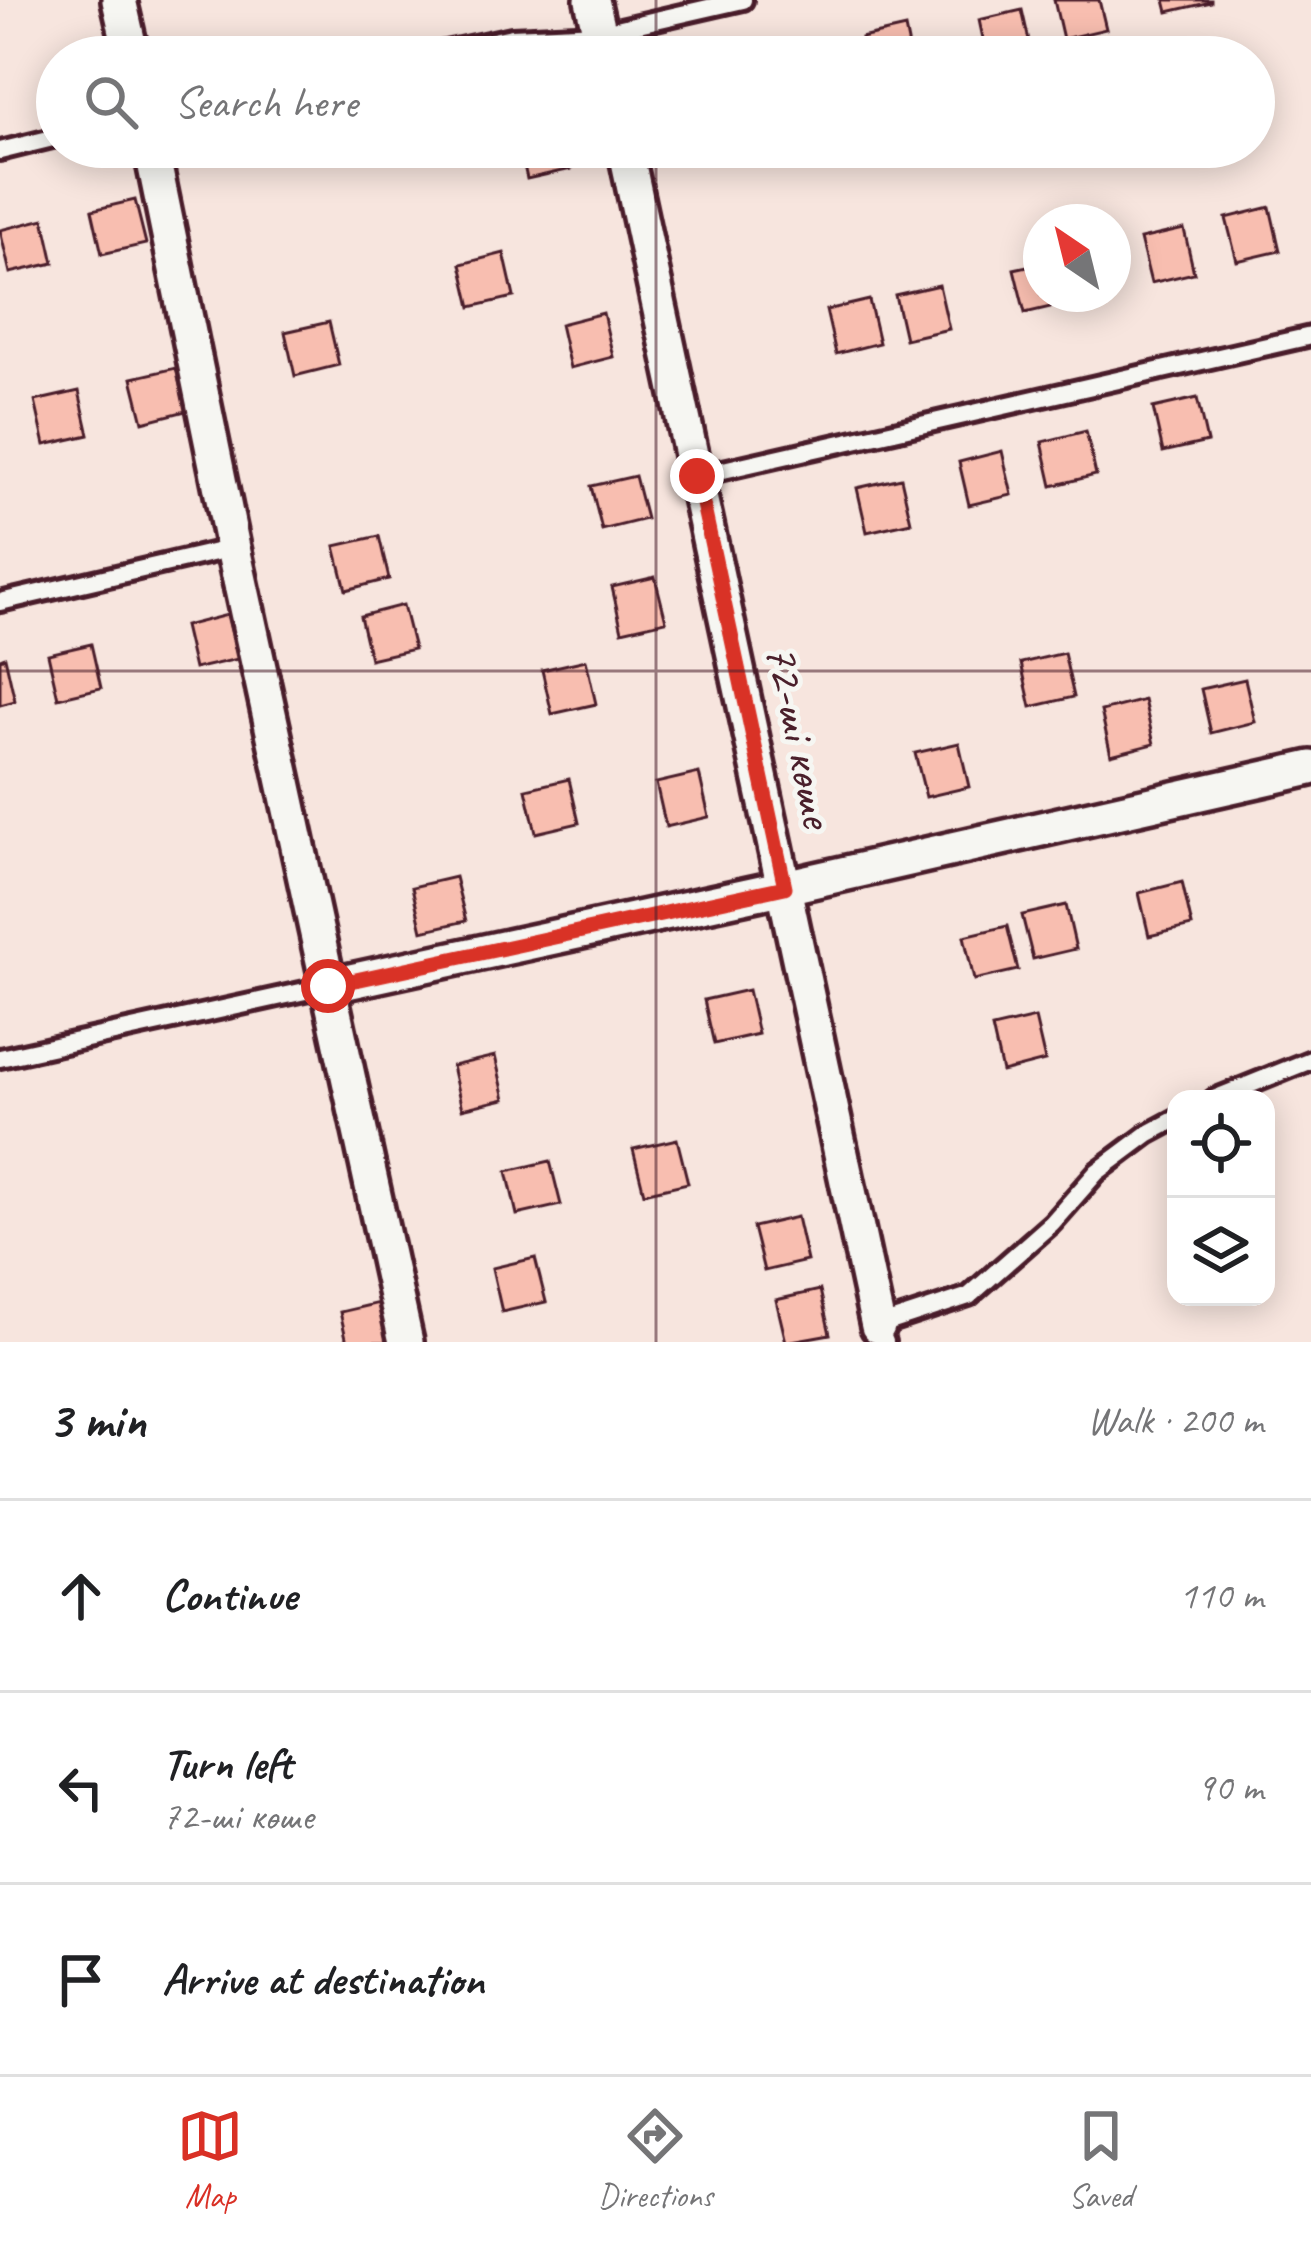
<!DOCTYPE html>
<meta charset="utf-8">
<style>
:root{--surface:#fff;--page:#f6f6f6;--text:#202124;--muted:#757577;--line:#e0e0e0;--accent:#d93025}
body{margin:0;font-family:Caveat,sans-serif;background:var(--page);color:var(--text)}
.controls{position:absolute;right:36px;bottom:36px;display:grid;overflow:hidden;border-radius:24px;box-shadow:0 6px 30px #0003}
.controls button{width:108px;height:108px;display:grid;place-items:center;padding:0;border:0;border-bottom:3px solid var(--line);background:var(--surface);color:var(--text);font:60px sans-serif}
.compass{position:absolute;left:1023px;top:204px;width:108px;height:108px;border-radius:50%;background:var(--surface);box-shadow:0 6px 30px #0003;rotate:325deg}
.stop{position:absolute;width:36px;height:36px;margin:-27px;border:9px solid #d93025;border-radius:50%;background:#fff}
.stop.end{background:#d93025;border-color:#fff;box-shadow:0 3px 12px #0008}
.list{margin:0;padding:0;list-style:none}
h2{display:flex;justify-content:space-between;align-items:center;height:156px;margin:0;padding:0 48px;font-size:51px}
h2 small{font-size:39px;font-weight:400;color:var(--muted)}
.list li{display:grid;grid-template-columns:78px 1fr auto;gap:36px;align-items:center;box-sizing:border-box;height:192px;padding:0 48px;border-top:3px solid var(--line)}
.list b{display:block;font-size:45px;white-space:nowrap}
.list p{margin:0;font-size:39px;white-space:nowrap;color:var(--muted)}
.list em{font-size:39px;font-style:normal;color:var(--muted)}
.icon{flex:none;width:66px;height:66px;fill:none;stroke:currentColor;stroke-width:2;stroke-linecap:round;stroke-linejoin:round}
.map{position:relative;flex:none;width:1311px;height:1342px;overflow:hidden}
.search{position:absolute;background:var(--surface);box-shadow:0 6px 30px #0003;left:36px;right:36px;top:36px;height:132px;display:flex;align-items:center;gap:30px;box-sizing:border-box;padding:0 42px;border-radius:66px;color:var(--muted);font-size:45px}
.sheet{height:732px;background:var(--surface)}
nav{display:flex;justify-content:space-around;align-items:center;box-sizing:border-box;height:168px;border-top:3px solid var(--line);background:var(--surface);font-size:33px;color:var(--muted)}
nav a{display:grid;justify-items:center;gap:6px}
nav .on{color:var(--accent)}
.map>svg:first-child{display:block}
.building{fill:#f8beb0;stroke:#4a1f2b;stroke-width:3}
.lines{fill:none;stroke-linecap:round;stroke-linejoin:round}
.service-casing{stroke:#4a1f2b;stroke-width:26}
.minor-casing{stroke:#4a1f2b;stroke-width:42}
.service{stroke:#f6f6f2;stroke-width:16}
.minor{stroke:#f6f6f2;stroke-width:33}
.route{stroke:#d93025;stroke-width:15}
.grid{fill:none;stroke:#4a1f2b;stroke-width:3;stroke-opacity:0.55}
.labels{text-anchor:middle;stroke-width:10;stroke-linejoin:round;paint-order:stroke}
.street-label{font-size:48px;fill:#4a1f2b;stroke:#f6f6f2}
</style>
<div class="map">
<svg width="1311" height="1342" viewBox="0 0 1311 1342">
<rect width="100%" height="100%" fill="#f7e5de"/>
<filter id="ink" filterUnits="userSpaceOnUse"><feTurbulence type="fractalNoise" baseFrequency=".00833" numOctaves="2"/><feDisplacementMap in="SourceGraphic" scale="24" xChannelSelector="R" yChannelSelector="G"/><feConvolveMatrix kernelMatrix="1 2 1 2 8 2 1 2 1" color-interpolation-filters="sRGB"/></filter>
<g filter="url(#ink)">
<!-- building -->
<g class="building">
<path d="M1054,0H1099L1106,29L1063,39Z"/>
<path d="M1165,0H1211V2L1168,12Z"/>
<path d="M1022,10L1032,54L1019,57H987L979,20Z"/>
<path d="M905,28L911,57H865L861,38Z"/>
<path d="M520,147H566L571,169L527,179Z"/>
<path d="M135,200L146,244L102,254L92,210Z"/>
<path d="M1270,207L1280,251L1237,261L1226,218Z"/>
<path d="M44,219L54,263L10,273L0,230Z"/>
<path d="M1184,229L1194,273L1151,283L1140,239Z"/>
<path d="M504,253L514,297L471,307L461,264Z"/>
<path d="M1041,263V294H1066L1068,303L1025,313L1014,269Z"/>
<path d="M939,285L949,329L905,339L895,295Z"/>
<path d="M869,300L879,343L836,354L826,310Z"/>
<path d="M603,313L613,357L570,368L560,324Z"/>
<path d="M329,322L339,365L295,376L285,332Z"/>
<path d="M176,368L186,411L143,422L132,378Z"/>
<path d="M79,391L89,435L45,445L35,401Z"/>
<path d="M1197,398L1207,442L1163,452L1153,408Z"/>
<path d="M1086,431L1096,475L1052,486L1042,442Z"/>
<path d="M1002,451L1012,495L969,505L959,462Z"/>
<path d="M635,476L646,519L602,530L591,486Z"/>
<path d="M901,478L911,522L867,532L857,488Z"/>
<path d="M379,536L389,579L346,590L335,546Z"/>
<path d="M655,577L666,621L622,631L612,587Z"/>
<path d="M403,605L414,649L370,659L360,616Z"/>
<path d="M227,615L238,659L194,669L184,626Z"/>
<path d="M91,644L101,688L58,698L48,654Z"/>
<path d="M1064,653L1074,697L1031,707L1021,663Z"/>
<path d="M5,657L15,701L0,705V659Z"/>
<path d="M586,660L596,704L552,714L542,670Z"/>
<path d="M1245,679L1255,722L1211,733L1201,689Z"/>
<path d="M1144,700L1154,744L1111,755L1101,711Z"/>
<path d="M959,743L969,787L926,797L915,753Z"/>
<path d="M699,773L709,817L666,827L656,783Z"/>
<path d="M569,779L579,823L536,833L526,789Z"/>
<path d="M455,877L466,921L422,931L412,887Z"/>
<path d="M1182,882L1192,926L1149,936L1139,893Z"/>
<path d="M1066,905L1076,949L1033,959L1022,915Z"/>
<path d="M1007,926L1018,970L974,980L964,936Z"/>
<path d="M748,990L758,1034L714,1044L704,1000Z"/>
<path d="M1035,1018L1045,1061L1002,1072L992,1028Z"/>
<path d="M495,1056L505,1099L462,1109L452,1066Z"/>
<path d="M677,1139L688,1183L644,1193L633,1149Z"/>
<path d="M550,1161L561,1205L517,1215L507,1171Z"/>
<path d="M797,1217L807,1261L764,1271L753,1227Z"/>
<path d="M535,1258L546,1302L502,1312L492,1268Z"/>
<path d="M820,1290L830,1334L786,1342L776,1300Z"/>
<path d="M383,1302L393,1342H347L340,1312Z"/>
</g>
<g class="lines">
<defs>
<g id="service">
<path d="M417,57L512,37L599,33L743,0"/>
<path d="M0,151L57,137"/>
<path d="M697,476L1311,336"/>
<path d="M0,602L233,548"/>
<path d="M0,1058L328,986"/>
<path d="M1214,1099L1311,1060"/>
<path d="M885,1342L878,1326L969,1296L1052,1223L1097,1172L1148,1134L1176,1119"/>
</g>
<g id="minor">
<path d="M119,0L132,57"/>
<path d="M592,0L605,57"/>
<path d="M151,147L233,548L406,1342"/>
<path d="M625,147L878,1326"/>
<path d="M328,986L785,887L1311,768"/>
</g>
</defs>
<!-- service casing -->
<use href="#service" class="service-casing"/>
<!-- minor casing -->
<use href="#minor" class="minor-casing"/>
<!-- service -->
<use href="#service" class="service"/>
<!-- minor -->
<use href="#minor" class="minor"/>
</g>
</g>
<g class="lines" filter="url(#ink)">
<!-- route -->
<path class="route" d="M328,986L785,887L697,476"/>
</g>
<!-- grid -->
<path class="grid" d="M656,0V57M656,147V1342M0,671H1311"/>
<g class="labels">
<!-- street labels -->
<g class="street-label">
<text transform="translate(801 735) rotate(78)" y="17">72-ші көше</text>
</g>
</g>
</svg>
<div class="controls">
<button><svg class="icon" aria-label="locate" viewBox="0 0 24 24"><circle cx="12" cy="12" r="6"/><path d="M12 2v4M12 18v4M2 12h4M18 12h4"/></svg></button>
<button><svg class="icon" aria-label="layers" viewBox="0 0 24 24"><path d="M12 4l9 5-9 5-9-5zM3 14l9 5 9-5"/></svg></button>
</div>
<svg class="compass" viewBox="-18 -18 36 36"><path d="M0-13l5 13h-10z" fill="#e53935"/><path d="M0 13l5-13h-10z" fill="#757577"/></svg>
<div class="stop" style="left:328px;top:986px"></div>
<div class="stop end" style="left:697px;top:476px"></div>
<div class="search"><svg class="icon" aria-label="search" viewBox="0 0 24 24"><circle cx="10" cy="10" r="6"/><path d="M15 15l6 6"/></svg>Search here</div>
</div>
<section class="sheet">
<h2>3 min<small>Walk · 200 m</small></h2>
<ul class="list">
<li><svg class="icon" aria-label="ahead" viewBox="0 0 24 24"><path d="M12 20V5M6 11l6-6 6 6"/></svg><div><b>Continue</b></div><em>110 m</em></li>
<li><svg class="icon" aria-label="left" viewBox="0 0 24 24"><path d="M17 20v-9H6M10 6l-5 5 5 5"/></svg><div><b>Turn left</b><p>72-ші көше</p></div><em>90 m</em></li>
<li><svg class="icon" aria-label="arrive" viewBox="0 0 24 24"><path d="M6 21V4h12l-3 4 3 4H6"/></svg><div><b>Arrive at destination</b></div></li>
</ul>
</section>
<nav>
<a class="on"><svg class="icon" aria-label="map" viewBox="0 0 24 24"><path d="M3 6l6-2 6 2 6-2v14l-6 2-6-2-6 2zM9 4v14M15 6v14"/></svg>Map</a>
<a><svg class="icon" aria-label="directions" viewBox="0 0 24 24"><path d="M12 3l9 9-9 9-9-9zM9 14v-3h6M13 9l2 2-2 2"/></svg>Directions</a>
<a><svg class="icon" aria-label="saved" viewBox="0 0 24 24"><path d="M7 4h10v16l-5-4-5 4z"/></svg>Saved</a>
</nav>
